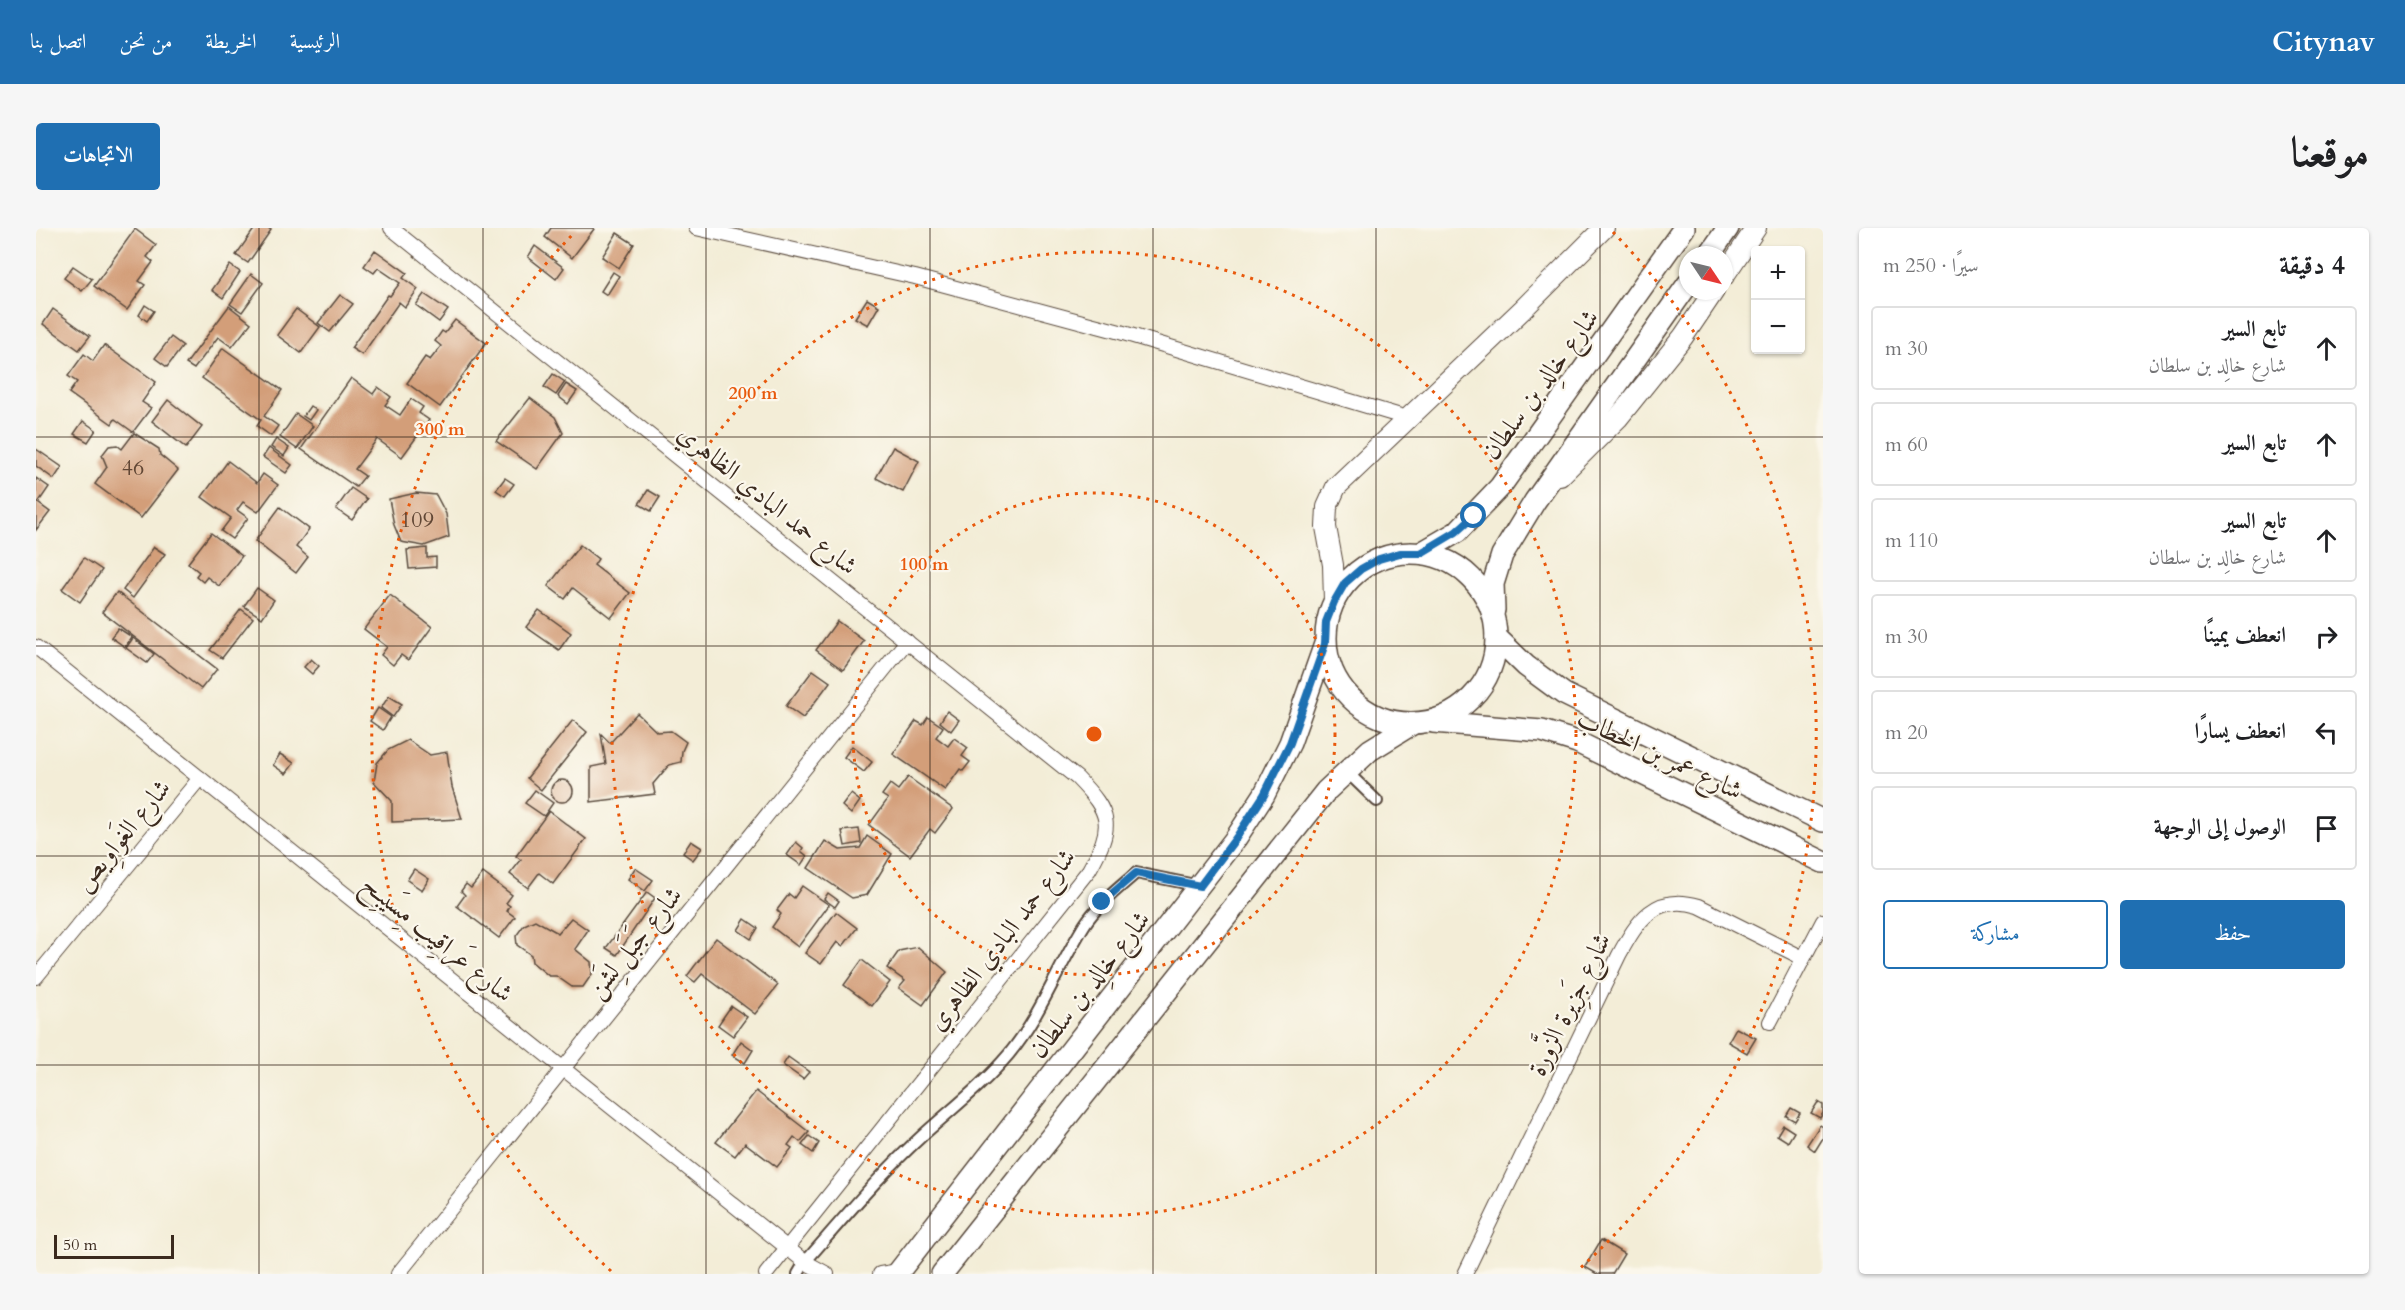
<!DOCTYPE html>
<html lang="ar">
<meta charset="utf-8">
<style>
:root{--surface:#fff;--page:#f6f6f6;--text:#202124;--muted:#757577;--line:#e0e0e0;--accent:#1f6fb2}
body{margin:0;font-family:Cardo,Amiri,serif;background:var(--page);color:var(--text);direction:rtl}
.controls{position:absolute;right:18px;top:18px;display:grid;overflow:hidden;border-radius:6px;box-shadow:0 2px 4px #0004}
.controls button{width:54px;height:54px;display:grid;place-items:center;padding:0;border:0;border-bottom:2px solid var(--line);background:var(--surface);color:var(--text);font:30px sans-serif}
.compass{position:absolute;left:1643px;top:18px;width:54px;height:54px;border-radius:50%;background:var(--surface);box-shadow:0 2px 4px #0004;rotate:125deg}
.scale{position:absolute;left:18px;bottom:15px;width:120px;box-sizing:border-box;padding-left:6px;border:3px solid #3b2a1e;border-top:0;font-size:16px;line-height:21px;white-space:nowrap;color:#3b2a1e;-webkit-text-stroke:4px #fbf7ec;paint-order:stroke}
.stop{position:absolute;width:18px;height:18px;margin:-14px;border:4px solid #1f6fb2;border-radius:50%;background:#fff}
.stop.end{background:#1f6fb2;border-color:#fff;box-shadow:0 2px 6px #0008}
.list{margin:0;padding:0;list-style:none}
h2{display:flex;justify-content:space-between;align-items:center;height:78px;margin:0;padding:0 24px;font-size:26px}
h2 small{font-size:20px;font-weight:400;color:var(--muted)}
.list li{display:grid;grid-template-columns:39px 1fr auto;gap:18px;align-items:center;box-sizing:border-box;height:84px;margin:0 12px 12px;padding:0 12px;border:2px solid var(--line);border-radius:6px}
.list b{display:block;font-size:22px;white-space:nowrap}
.list p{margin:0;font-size:20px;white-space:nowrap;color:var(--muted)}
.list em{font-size:20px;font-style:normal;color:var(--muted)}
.actions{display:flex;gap:12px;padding:18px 24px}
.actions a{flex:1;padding:14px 0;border:2px solid var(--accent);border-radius:6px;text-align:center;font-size:21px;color:var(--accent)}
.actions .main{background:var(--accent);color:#fff}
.icon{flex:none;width:33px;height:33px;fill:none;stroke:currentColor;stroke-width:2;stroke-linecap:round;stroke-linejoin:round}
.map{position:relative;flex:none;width:1787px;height:1046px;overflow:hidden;direction:ltr;border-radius:6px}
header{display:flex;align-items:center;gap:36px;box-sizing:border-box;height:84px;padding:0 30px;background:var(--accent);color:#fff}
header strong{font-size:28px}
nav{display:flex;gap:33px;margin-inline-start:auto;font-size:21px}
.intro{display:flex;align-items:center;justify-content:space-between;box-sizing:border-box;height:144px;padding:0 36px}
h1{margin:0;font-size:42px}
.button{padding:15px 27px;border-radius:6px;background:var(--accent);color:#fff;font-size:21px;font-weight:700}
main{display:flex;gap:36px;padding:0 36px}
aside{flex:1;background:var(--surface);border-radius:6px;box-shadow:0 2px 4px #0004}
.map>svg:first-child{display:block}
.building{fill:#d39e79}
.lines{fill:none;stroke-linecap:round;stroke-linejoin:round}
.pedestrian-casing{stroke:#57473a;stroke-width:14}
.minor-casing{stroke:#57473a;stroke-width:16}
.secondary-casing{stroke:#57473a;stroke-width:22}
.primary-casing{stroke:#57473a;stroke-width:24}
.pedestrian{stroke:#fff;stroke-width:10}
.minor{stroke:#fff;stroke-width:14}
.secondary{stroke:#fff;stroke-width:20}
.primary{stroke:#fff;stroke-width:21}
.route{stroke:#1f6fb2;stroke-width:8}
.grid{fill:none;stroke:#3b2a1e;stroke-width:1.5;stroke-opacity:0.55}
.ring{fill:none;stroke:#e8590c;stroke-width:3;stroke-dasharray:3 6}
.labels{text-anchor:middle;stroke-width:4.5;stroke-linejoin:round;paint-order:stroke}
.number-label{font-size:22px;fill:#614735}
.street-label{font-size:26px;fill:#3b2a1e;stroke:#fbf7ec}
.centre{fill:#e8590c;stroke:#fbf7ec;stroke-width:3}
.ring-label{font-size:18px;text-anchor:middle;font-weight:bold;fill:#e8590c;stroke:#fbf7ec;stroke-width:4.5;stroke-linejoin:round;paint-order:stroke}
</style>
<header>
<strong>Citynav</strong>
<nav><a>الرئيسية</a><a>الخريطة</a><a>من نحن</a><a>اتصل بنا</a></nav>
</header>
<div class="intro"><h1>موقعنا</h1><a class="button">الاتجاهات</a></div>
<main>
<aside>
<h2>4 دقيقة<small>سيرًا · 250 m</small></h2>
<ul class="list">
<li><svg class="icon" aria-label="ahead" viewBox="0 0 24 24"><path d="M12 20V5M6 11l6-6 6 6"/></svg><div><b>تابع السير</b><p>شارع خالِد بن سلطان</p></div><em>30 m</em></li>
<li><svg class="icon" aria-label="ahead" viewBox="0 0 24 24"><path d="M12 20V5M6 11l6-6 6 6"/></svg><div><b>تابع السير</b></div><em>60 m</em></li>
<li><svg class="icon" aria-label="ahead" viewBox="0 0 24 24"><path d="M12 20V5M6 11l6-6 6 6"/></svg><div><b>تابع السير</b><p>شارع خالِد بن سلطان</p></div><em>110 m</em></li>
<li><svg class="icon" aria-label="right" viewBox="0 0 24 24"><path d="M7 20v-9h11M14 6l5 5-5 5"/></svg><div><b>انعطف يمينًا</b></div><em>30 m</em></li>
<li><svg class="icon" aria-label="left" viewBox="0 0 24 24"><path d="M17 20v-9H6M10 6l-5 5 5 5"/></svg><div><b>انعطف يسارًا</b></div><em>20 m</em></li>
<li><svg class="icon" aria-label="arrive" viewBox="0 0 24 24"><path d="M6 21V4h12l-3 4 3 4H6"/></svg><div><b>الوصول إلى الوجهة</b></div></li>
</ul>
<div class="actions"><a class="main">حفظ</a><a>مشاركة</a></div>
</aside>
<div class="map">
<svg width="1787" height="1046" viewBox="0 0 1787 1046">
<rect width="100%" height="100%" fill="#fbf7ec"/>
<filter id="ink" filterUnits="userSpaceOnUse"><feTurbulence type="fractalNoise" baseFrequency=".0167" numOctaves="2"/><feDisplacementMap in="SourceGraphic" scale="12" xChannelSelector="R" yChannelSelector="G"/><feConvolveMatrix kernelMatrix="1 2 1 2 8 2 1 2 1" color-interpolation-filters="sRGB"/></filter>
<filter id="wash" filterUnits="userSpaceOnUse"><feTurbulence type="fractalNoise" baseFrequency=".008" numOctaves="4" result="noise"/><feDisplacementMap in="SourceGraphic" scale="24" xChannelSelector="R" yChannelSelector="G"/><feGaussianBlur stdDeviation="1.35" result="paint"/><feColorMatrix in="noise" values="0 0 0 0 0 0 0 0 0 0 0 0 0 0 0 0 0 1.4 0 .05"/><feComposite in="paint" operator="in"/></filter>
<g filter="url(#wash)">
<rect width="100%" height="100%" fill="#f3edd7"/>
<g id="blocks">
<!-- building -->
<g class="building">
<path d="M219,0H232L235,2L212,35L200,27Z"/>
<path d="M515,0H557L558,1L536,30L509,9Z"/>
<path d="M99,1L120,17L111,29L117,34L103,53L109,57L91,82L58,58Z"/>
<path d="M581,5L598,16L583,40L566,29Z"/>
<path d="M499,18L528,40L520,51L492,29Z"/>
<path d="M339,22L371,45L367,50L382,61L369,79L363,74L326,127L315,120L352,67L354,68L364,55L342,40L338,45L328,38Z"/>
<path d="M194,37L204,44L187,70L176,62Z"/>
<path d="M37,38L56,51L46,63L28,50Z"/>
<path d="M577,44L583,48L571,67L565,63Z"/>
<path d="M215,46L227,55L206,84L194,76Z"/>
<path d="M388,66L412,82L403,94L380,77Z"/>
<path d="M304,67L317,76L294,104L282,95Z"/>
<path d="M831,71L843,78L832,97L819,90Z"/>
<path d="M109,77L118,83L111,93L103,87Z"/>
<path d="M193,78L215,95L196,119L182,109L158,141L150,136Z"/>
<path d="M17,81L54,108L43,122L7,96Z"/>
<path d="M260,81L284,99L265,125L241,107Z"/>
<path d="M419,92L450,115L404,179L371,155L389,129L394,132L405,118L399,113L406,103L409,105Z"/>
<path d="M135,109L147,118L131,139L119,130Z"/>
<path d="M68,117L120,154L106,174L115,180L97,204L79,191L76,196L33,165L41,154L32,148L48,126L57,133Z"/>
<path d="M187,120L246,162L228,188L242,198L235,208L221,198L225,192L166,150Z"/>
<path d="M517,146L529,154L520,167L508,159Z"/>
<path d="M315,150L337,166L342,159L355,169L349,177L364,187L375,171L387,179L383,185L393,192L366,229L341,211L319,241L329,248L320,259L265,221Z"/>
<path d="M530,156L541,163L532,176L522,168Z"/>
<path d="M494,170L519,189L527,205L501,241L460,213Z"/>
<path d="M132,172L166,199L150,220L116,193Z"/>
<path d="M274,178L280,182L273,192L267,188Z"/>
<path d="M260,186L277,198L261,221L244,209Z"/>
<path d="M47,193L60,202L52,214L38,206Z"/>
<path d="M98,205L123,221L124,227L142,242L105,290L59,256L71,239L66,227L73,218L81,217L86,221Z"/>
<path d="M240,211L253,220L248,228L235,219Z"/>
<path d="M857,219L883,233L867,264L840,250Z"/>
<path d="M233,220L256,237L250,245L227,229Z"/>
<path d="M0,221L26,239L18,251L0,238Z"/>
<path d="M192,233L221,255L227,246L242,257L222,284L207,274L201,282L212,290L196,311L185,303L195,290L166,269Z"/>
<path d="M0,250L13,259L2,275L14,284L0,302Z"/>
<path d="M469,250L478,256L469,268L460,262Z"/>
<path d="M315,260L331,271L316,292L300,281Z"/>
<path d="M612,262L624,269L615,283L603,276Z"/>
<path d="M380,265L400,267L410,286L413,309L388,318L365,314L358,297L353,271Z"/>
<path d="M244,279L273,301L260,319L272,329L260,345L219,313Z"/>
<path d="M175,305L206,328L183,358L171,349L167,354L160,348L163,344L152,335Z"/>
<path d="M544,317L562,331L558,337L594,365L575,390L537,360L529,371L512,358Z"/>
<path d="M118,319L129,326L97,370L87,362Z"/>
<path d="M391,320V330L400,329V339L373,341L371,322Z"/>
<path d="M48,330L66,342L44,374L26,361Z"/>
<path d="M221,360L238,372L226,390L208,378Z"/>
<path d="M81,364L181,441L165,461L66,384Z"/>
<path d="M354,367L396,399L372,432L365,427L357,437L345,427L351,419L328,401Z"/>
<path d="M205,381L217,390L186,430L174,422Z"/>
<path d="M503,382L535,405L523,422L490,399Z"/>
<path d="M801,393L828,413L807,442L780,422Z"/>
<path d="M82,400L96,409L89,419L75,409Z"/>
<path d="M97,410L118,426L111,435L90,420Z"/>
<path d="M275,431L283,438L276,446L268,439Z"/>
<path d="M777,442L794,454L767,490L750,478Z"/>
<path d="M353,468L366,476L357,489L345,480Z"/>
<path d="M342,480L355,489L347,502L334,493Z"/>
<path d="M911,483L923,492L915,503L904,494Z"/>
<path d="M601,485L621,504L635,503L650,514L646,523L645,534L633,537L617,556L619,566L555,574V539L570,536L565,506L574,515Z"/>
<path d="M892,489L907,499L900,509L912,518L918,510L932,520L926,528L934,534L927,543L924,541L909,562L857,526L880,493L887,497Z"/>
<path d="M537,492L551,504L505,562L491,550Z"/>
<path d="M372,512L394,527L411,524L416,559L426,591L356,594V573L338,554L341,535L352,522Z"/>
<path d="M816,518L836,534L828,544L808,529Z"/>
<path d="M244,526L258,535L250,546L237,537Z"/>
<path d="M872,549L917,581L899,605L894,601L874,628L833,597L852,571L846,567L854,556L862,562Z"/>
<circle cx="526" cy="563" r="11"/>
<path d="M499,562L517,575L508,588L489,575Z"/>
<path d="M815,566L824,573L815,586L806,578Z"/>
<path d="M513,583L550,611L517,656L503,645L492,660L474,646L485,632L480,628Z"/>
<path d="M823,601L825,615L809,618L806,603Z"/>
<path d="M831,608L856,626L831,667L816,670L772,640L789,613L804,622L824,620Z"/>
<path d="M655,613L666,620L657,632L647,625Z"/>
<path d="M760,614L767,620L765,623L771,628L765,637L751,627Z"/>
<path d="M599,640L617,652L609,663L592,651Z"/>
<path d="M378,641L393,651L386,662L371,652Z"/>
<path d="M447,645L476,667L470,675L474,678L471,683L479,689L463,710L421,678L429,667L425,663L430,656L435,660Z"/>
<path d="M766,658L793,677L762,719L736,699L745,686L741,682L753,666L758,670Z"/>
<path d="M611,664L619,670L581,727L570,720Z"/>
<path d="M792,665L803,673L799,679L788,671Z"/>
<path d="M800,684L821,700L807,718L801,714L785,736L769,725Z"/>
<path d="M535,690L552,702L539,721L555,734L556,746L547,759H536L520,748H513L496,734L495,727L481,717L480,708L488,697L499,692L522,705Z"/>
<path d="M709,691L722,700L715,711L702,702Z"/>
<path d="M680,710L742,757L719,786L666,746L659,754L651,748Z"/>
<path d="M882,719L911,744L887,777L863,760L869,753L851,740L863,723Z"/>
<path d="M826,732L854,754L836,778L808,757Z"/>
<path d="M695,778L711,789L697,808L682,797Z"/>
<path d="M1700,800L1720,810L1711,825L1692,814Z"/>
<path d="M705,813L717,822L709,835L696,827Z"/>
<path d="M752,829L773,844L767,851L747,837Z"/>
<path d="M720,863L773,904L764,914L758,909L752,917L756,920L741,939L709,915L699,928L680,914Z"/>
<path d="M1782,874L1787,877V885L1784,890L1775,885Z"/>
<path d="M1755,880L1764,885L1759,893L1750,888Z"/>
<path d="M1747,897L1758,904L1752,914L1741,907Z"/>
<path d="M1784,897L1787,899V910L1779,923L1771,917Z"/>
<path d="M773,908L783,915L777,925L766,917Z"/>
<path d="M1565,1012L1588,1026L1576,1046H1561L1549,1039Z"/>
</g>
</g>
</g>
<g filter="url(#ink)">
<use href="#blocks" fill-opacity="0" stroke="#57473a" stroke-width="1.5"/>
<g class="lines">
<defs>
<g id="pedestrian">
<path d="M1310,543L1341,573"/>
<path d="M762,1046L769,1034C807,991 844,946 887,907C917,880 946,858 973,826C1005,787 1022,739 1049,696C1062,676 1082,661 1100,645L1164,658"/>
</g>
<g id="minor">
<path d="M355,0L1041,550C1076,586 1078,598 1053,642L730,1046"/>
<path d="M660,0L879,49L1084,104L1371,190"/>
<path d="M0,419L769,1034L791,1046"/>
<path d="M0,749L164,550"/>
<path d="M1734,794L1787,693"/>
<path d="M362,1046L871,413"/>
<path d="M844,1046L863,1043"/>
<path d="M1429,1046L1583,727C1602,692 1619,665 1663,678L1767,730"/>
</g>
<g id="secondary">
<path d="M1688,48L1720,0"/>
<path d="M1524,248L1582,190L1647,109L1678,63"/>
<path d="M1298,373L1297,337L1290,299L1291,279L1300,259L1486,82L1568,0"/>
</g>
<g id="primary">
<path d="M1673,27L1692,0"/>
<circle cx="1375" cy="410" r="85"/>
<path d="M1385,325L1421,304L1464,259L1648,0"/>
<path d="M1458,382L1457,356L1466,327L1499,273L1652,56"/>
<path d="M1460,409L1490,438L1528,466L1787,593"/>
<path d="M1397,494L1506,503L1541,514L1787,634"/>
<path d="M861,1046L1200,610L1228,567L1254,515L1289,416"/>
<path d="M906,1046L1290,563L1334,522L1376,496"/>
</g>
</defs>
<!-- pedestrian casing -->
<use href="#pedestrian" class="pedestrian-casing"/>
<!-- minor casing -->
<use href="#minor" class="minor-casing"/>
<!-- secondary casing -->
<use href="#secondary" class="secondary-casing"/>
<!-- primary casing -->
<use href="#primary" class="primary-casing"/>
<!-- pedestrian -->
<use href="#pedestrian" class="pedestrian"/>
<!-- minor -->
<use href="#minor" class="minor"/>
<!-- secondary -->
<use href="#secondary" class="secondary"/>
<!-- primary -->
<use href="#primary" class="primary"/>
</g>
</g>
<g class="lines" filter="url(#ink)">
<!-- route -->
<path class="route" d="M1066,674L1100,645L1164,658L1200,610L1228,567L1254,515L1289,416L1290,394L1298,374L1309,355L1325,341L1343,331L1364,325H1385L1420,304L1438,288"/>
</g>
<!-- grid -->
<path class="grid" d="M223,0V1046M447,0V1046M670,0V1046M894,0V1046M1117,0V1046M1340,0V1046M1564,0V1046M0,209H1787M0,418H1787M0,628H1787M0,837H1787"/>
<!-- distance rings -->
<g class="ring">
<circle cx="1058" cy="506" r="241"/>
<circle cx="1058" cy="506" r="482"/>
<path d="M575 1043A722 722 0 0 1 539 4M1577 4A722 722 0 0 1 1541 1043"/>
</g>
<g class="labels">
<!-- number labels -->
<g class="number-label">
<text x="97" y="247">46</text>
<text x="381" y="299">109</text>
</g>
<!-- street labels -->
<g class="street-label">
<text transform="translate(1504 156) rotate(-54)" y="9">شارع خالِد بن سلطان</text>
<text transform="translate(732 271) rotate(39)" y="9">شارع حمد البادي الظاهري</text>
<text transform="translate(1624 526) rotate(25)" y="9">شارع عمر بن الخطاب</text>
<text transform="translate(86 607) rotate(-51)" y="9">شارع الغَواوِيص</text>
<text transform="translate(402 710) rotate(39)" y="9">شارع عَراقِيب مِسَيبِح</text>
<text transform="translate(965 711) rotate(-52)" y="9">شارع حمد البادي الظاهري</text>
<text transform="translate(598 714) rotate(-51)" y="9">شارع جَبَل لِشَن</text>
<text transform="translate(1053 756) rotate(-52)" y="9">شارع خالِد بن سلطان</text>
<text transform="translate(1533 776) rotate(-64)" y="9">شارع جَزِيرة الزَّورة</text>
</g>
</g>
<circle cx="1058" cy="506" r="9" class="centre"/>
<g class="ring-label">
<text x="717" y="171">200 m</text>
<text x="404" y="207">300 m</text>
<text x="888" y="342">100 m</text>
</g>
</svg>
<div class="controls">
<button>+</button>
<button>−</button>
</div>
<svg class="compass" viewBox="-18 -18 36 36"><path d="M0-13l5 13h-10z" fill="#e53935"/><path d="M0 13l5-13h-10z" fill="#757577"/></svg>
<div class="scale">50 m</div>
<div class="stop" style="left:1438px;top:288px"></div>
<div class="stop end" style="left:1066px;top:674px"></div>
</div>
</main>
